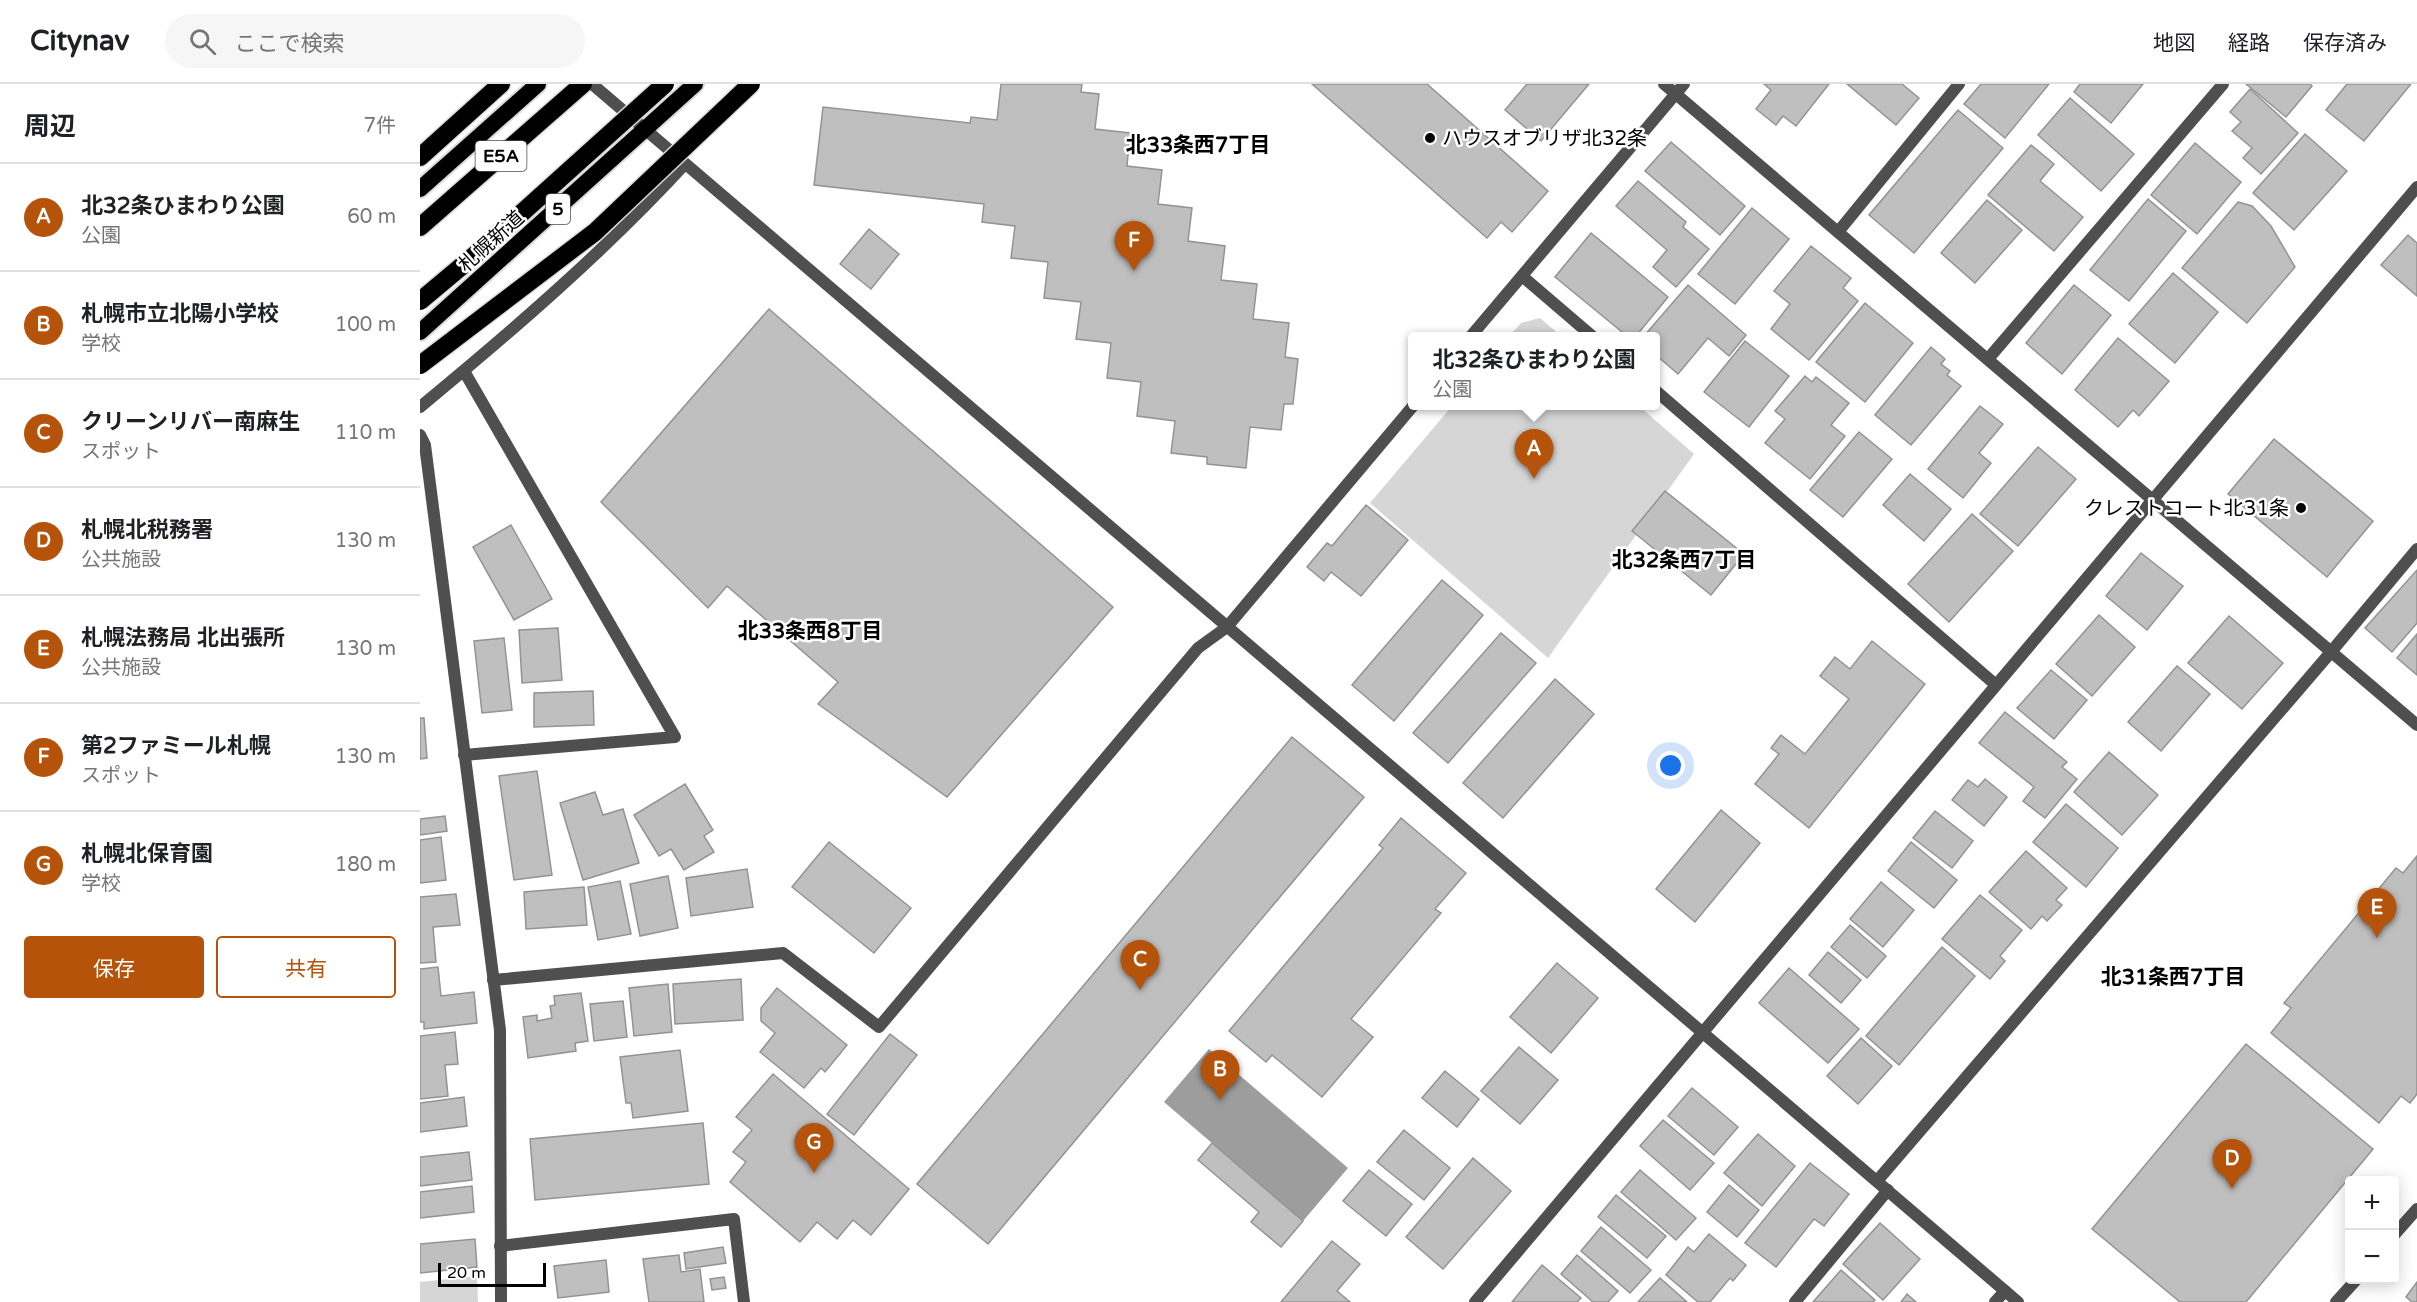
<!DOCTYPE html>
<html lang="ja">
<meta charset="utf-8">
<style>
:root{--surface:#fff;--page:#f6f6f6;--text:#202124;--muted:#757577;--line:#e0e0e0;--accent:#b45309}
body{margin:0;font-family:"Varela Round","Noto Sans JP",sans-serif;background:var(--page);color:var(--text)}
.controls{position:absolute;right:18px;bottom:18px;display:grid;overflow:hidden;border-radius:6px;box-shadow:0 3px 15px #0003}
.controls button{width:54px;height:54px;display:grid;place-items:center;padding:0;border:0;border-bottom:2px solid var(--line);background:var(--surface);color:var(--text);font:30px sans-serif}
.scale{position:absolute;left:18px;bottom:15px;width:108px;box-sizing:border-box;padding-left:6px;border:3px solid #000;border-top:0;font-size:16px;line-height:21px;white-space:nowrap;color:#000;-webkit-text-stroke:4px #fff;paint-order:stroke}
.you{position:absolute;left:1251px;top:682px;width:21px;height:21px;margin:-15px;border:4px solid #fff;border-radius:50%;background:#1a73e8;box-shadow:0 0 0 9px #1a73e833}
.badge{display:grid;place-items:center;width:39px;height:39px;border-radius:50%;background:var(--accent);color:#fff;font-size:20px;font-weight:700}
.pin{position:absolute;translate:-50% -50px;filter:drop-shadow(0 2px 3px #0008)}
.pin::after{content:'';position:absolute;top:32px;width:21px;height:18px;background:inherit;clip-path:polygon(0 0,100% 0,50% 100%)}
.popup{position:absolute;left:988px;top:248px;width:252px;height:78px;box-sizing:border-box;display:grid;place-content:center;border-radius:6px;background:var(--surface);filter:drop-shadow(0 2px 4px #0005);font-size:20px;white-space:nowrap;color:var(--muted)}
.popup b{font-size:22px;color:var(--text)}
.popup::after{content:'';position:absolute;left:50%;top:100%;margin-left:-12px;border:12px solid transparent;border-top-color:var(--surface)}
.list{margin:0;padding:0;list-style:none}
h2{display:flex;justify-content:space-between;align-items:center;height:78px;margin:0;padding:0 24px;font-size:26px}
h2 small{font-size:20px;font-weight:400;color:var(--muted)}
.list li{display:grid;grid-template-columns:39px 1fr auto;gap:18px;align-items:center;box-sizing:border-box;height:108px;padding:0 24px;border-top:2px solid var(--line)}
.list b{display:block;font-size:22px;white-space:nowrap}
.list p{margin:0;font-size:20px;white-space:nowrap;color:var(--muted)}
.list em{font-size:20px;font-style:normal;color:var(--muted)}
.actions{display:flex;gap:12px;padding:18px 24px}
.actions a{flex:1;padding:14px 0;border:2px solid var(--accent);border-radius:6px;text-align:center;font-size:21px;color:var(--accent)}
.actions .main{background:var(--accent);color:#fff}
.icon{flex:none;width:33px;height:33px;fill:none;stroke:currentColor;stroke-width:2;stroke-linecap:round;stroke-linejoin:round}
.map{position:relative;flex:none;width:1997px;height:1218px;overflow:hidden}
header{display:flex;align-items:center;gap:36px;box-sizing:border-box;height:84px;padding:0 30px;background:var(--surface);border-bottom:2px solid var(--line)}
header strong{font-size:28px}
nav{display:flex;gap:33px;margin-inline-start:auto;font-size:21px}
.search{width:420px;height:54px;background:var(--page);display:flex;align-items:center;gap:15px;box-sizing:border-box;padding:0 21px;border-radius:33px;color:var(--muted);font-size:22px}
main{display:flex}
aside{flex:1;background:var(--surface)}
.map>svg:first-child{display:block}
.green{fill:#d6d6d6}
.water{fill:#9d9d9d}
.building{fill:#bfbfbf;stroke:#939393;stroke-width:1.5}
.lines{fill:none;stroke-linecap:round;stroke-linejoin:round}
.trunk-casing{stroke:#dbdbdb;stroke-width:20}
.motorway-casing{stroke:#dbdbdb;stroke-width:21}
.service{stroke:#4f4f4f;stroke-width:12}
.minor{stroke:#4f4f4f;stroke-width:12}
.tertiary{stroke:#4f4f4f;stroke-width:12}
.trunk{stroke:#000;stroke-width:16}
.motorway{stroke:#000;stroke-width:18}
.motorway-bridge-casing{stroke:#dbdbdb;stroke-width:21;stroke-linecap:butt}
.motorway-bridge{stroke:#000;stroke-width:18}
.poi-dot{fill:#000;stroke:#fff;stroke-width:2}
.labels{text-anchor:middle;stroke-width:5;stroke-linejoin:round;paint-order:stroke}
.shield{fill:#fff;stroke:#4c4c4c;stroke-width:1.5}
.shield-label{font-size:18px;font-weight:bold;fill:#000}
.poi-label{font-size:20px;fill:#000;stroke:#fff;text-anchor:start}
.street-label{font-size:20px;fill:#000;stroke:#fff}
.neighbourhood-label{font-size:21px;font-weight:bold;fill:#000;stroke:#fff}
</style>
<header>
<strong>Citynav</strong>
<div class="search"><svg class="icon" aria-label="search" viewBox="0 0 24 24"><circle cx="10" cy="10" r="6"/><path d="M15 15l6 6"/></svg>ここで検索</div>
<nav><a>地図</a><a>経路</a><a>保存済み</a></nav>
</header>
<main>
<aside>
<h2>周辺<small>7件</small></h2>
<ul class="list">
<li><span class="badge">A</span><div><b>北32条ひまわり公園</b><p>公園</p></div><em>60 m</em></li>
<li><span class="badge">B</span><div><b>札幌市立北陽小学校</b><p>学校</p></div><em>100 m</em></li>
<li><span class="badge">C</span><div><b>クリーンリバー南麻生</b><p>スポット</p></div><em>110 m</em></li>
<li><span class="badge">D</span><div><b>札幌北税務署</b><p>公共施設</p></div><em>130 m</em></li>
<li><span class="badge">E</span><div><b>札幌法務局 北出張所</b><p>公共施設</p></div><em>130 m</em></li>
<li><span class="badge">F</span><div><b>第2ファミール札幌</b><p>スポット</p></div><em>130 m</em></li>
<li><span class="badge">G</span><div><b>札幌北保育園</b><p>学校</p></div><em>180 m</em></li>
</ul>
<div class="actions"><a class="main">保存</a><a>共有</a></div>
</aside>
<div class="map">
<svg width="1997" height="1218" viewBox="0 0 1997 1218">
<rect width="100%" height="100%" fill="#fff"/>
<!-- green -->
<g class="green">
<path d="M1120,234L1141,252H1089L1101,239Z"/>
<path d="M1032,322H1219L1274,370L1128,574L950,419Z"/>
<path d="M57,1192L58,1218H0V1198Z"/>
</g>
<!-- water -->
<path class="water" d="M789,965L928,1084L883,1137L744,1018Z"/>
<!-- building -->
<g class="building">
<path d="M581,0H662L661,8L679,10L675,45L710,49L707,82L742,86L738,120L772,124L768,157L805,162L801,196L837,200L833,235L869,239L865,273L878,275L873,320H864L861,346L830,343L826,384L787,380V373L751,369L755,337L717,332L721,298L687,294L691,259L656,255L661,218L624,214L628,178L591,174L595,142L562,138L564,120L394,101L403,23L550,39L551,33L577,36Z"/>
<path d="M892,0H1007L1128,107L1092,148L1081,138L1067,154Z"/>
<path d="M1107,0H1169L1121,57L1085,26Z"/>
<path d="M1344,0H1409L1376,42L1363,32L1356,41L1336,25L1351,6Z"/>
<path d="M1427,0H1482L1499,14L1476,41Z"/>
<path d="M1561,0H1629L1585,54L1544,20Z"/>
<path d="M1660,0H1723L1691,39L1654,8Z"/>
<path d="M1826,0H1890L1892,2L1866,33Z"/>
<path d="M1927,0H1991L1944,57L1906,26Z"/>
<path d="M1830,5L1878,49L1841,90L1823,74L1832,64L1812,47L1821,38L1810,28Z"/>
<path d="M1650,14L1714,70L1681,107L1618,51Z"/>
<path d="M1538,26L1583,64L1494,169L1449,131Z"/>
<path d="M1885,50L1927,87L1874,146L1833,109Z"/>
<path d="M1251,58L1325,122L1300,151L1225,87Z"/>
<path d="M1775,59L1821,98L1777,150L1731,111Z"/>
<path d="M1611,61L1634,80L1620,97L1663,133L1634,167L1568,111Z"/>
<path d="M1218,97L1266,138L1263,143L1289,165L1256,203L1233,183L1247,166L1196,122Z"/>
<path d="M1728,115L1766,147L1709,217L1670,186Z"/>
<path d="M1567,116L1602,146L1555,199L1521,169Z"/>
<path d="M1818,118L1832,122L1851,142L1875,183L1827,239L1762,184Z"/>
<path d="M1332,124L1369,155L1315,220L1278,190Z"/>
<path d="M449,145L479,170L451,205L420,180Z"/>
<path d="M1171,149L1248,213L1216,252H1207L1135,193Z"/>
<path d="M1988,151L1997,159V212L1961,181Z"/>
<path d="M1391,162L1431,194L1423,204L1438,217L1389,276L1351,245L1370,220L1354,207Z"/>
<path d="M1753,189L1798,228L1755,279L1709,240Z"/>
<path d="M1268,201L1326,251L1309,272L1288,254L1258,290L1236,271V252H1224Z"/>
<path d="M1654,201L1691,231L1642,290L1606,259Z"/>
<path d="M1445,219L1493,259L1445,318L1396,278Z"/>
<path d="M349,225L693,523L527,713L398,620L418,598L307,502L288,524L181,418Z"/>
<path d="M1698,254L1749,297L1719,332L1713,326L1698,343L1655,306Z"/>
<path d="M1325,257L1369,292L1329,343L1284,308Z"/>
<path d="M1511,263L1525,275L1521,280L1530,287L1527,291L1541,302L1491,361L1455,331Z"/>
<path d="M1385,292L1392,298L1396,293L1429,319L1411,341L1425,352L1390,395L1345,359L1365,335L1355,327Z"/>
<path d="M1560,322L1583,340L1559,369L1571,379L1543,414L1508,385Z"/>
<path d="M1439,348L1472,375L1423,433L1390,406Z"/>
<path d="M1854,355L1953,437L1907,493L1808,410Z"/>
<path d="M1618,363L1656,395L1598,462L1560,430Z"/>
<path d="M1490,390L1531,425L1504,457L1463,421Z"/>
<path d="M1245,407L1324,470L1291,511L1212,447Z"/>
<path d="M946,421L988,456L941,512L911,488L904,497L887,483L907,459L912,462Z"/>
<path d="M1552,430L1593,467L1529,538L1488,500Z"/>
<path d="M91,441L132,515L94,536L53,463Z"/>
<path d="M1721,469L1763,502L1727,546L1686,512Z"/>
<path d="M1997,486V539L1972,568L1945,544Z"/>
<path d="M1022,496L1063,531L974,637L932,601Z"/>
<path d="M1679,531L1715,563L1672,612L1636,580Z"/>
<path d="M1809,532L1863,579L1822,625L1768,579Z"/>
<path d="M138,544L142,596L102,599L99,546Z"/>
<path d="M1081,549L1116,579L1028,679L993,649Z"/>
<path d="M1997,550V591L1977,574Z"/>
<path d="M84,554L92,626L62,629L54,557Z"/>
<path d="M1452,557L1505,600L1389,744L1335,700L1359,670L1351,664L1361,651L1385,670L1429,615L1400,592L1415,573L1430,585Z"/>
<path d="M1757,582L1790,610L1741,667L1708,638Z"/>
<path d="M1631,586L1667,616L1634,655L1597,624Z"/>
<path d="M1135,595L1174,630L1083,734L1043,699Z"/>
<path d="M173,607L174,641L114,643V609Z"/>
<path d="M1585,628L1647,678L1642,683L1657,695L1625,734L1603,717L1614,703L1559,659Z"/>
<path d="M0,634H4L7,674L0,675Z"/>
<path d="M872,653L944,713L568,1160L497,1100Z"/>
<path d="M1689,668L1738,711L1702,751L1654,708Z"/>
<path d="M117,687L132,791L94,796L79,692Z"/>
<path d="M1565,695L1587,713L1564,742L1532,716L1548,696L1558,703Z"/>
<path d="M265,700L293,746L284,752L294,768L264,786L251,765L239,772L214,731Z"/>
<path d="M175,708L183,731L203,725L219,779L163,796L140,719Z"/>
<path d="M1646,720L1698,764L1666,803L1613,758Z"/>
<path d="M1301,726L1340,759L1275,838L1236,805Z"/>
<path d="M1515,727L1553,757L1532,784L1493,754Z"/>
<path d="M25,732L27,747L0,751V735Z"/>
<path d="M981,734L1046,789L1015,825L1021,829L931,935L953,953L902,1013L852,971L846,978L809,947L963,764L959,761Z"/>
<path d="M21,753L26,796L0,799V756Z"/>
<path d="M409,758L491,824L454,869L372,803Z"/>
<path d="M1491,758L1537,796L1514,824L1468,787Z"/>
<path d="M1606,767L1647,804L1636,816L1642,821L1627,837L1622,832L1611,845L1569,808Z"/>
<path d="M1997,772V1010L1990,1019L1981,1012L1959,1039L1851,949L1871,924L1864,919L1976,784L1983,789Z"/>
<path d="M327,785L333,823L271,832L266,794Z"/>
<path d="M248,792L258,844L220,852L210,800Z"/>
<path d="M200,797L211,850L178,856L168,803Z"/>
<path d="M1461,798L1494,826L1463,863L1430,835Z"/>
<path d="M164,803L167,841L106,845L104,808Z"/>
<path d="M36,810L40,841L13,843L16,878L0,879V813Z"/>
<path d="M1560,811L1602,846L1580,872L1585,877L1570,895L1522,855Z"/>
<path d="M1430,841L1466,872L1447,894L1411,863Z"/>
<path d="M1522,863L1555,892L1479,981L1446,952Z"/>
<path d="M1408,868L1441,896L1421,919L1389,891Z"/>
<path d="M1137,879L1178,914L1131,969L1090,933Z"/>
<path d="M18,883L21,912L54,908L57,939L4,945V938H0V885Z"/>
<path d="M1369,884L1439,945L1408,979L1339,919Z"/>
<path d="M321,895L323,936L255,940L253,900Z"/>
<path d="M248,900L252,948L214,952L209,904Z"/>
<path d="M357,904L427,961L405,988L401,984L384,1004L340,968L355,949L341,937V924Z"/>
<path d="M161,909L168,957L155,959L156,967L108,974L103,933L117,931V937L132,934L130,922L135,921L134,912Z"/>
<path d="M203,917L207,953L174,957L170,920Z"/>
<path d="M35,948L38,980L25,981L28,1012L0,1015V952Z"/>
<path d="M470,950L497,971L434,1051L407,1030Z"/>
<path d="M1441,954L1472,982L1438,1020L1407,992Z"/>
<path d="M1826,960L1953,1065L1826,1218H1760L1672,1145Z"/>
<path d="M1099,963L1138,996L1100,1040L1061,1007Z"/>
<path d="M260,966L268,1027L213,1034L211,1019H206L200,973Z"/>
<path d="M1025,987L1059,1015L1037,1043L1002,1014Z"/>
<path d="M353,990L489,1105L451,1151L433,1136L417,1155L397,1138L380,1158L310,1098L326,1078L313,1068L332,1046L316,1033Z"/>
<path d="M1272,1004L1318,1043L1294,1071L1248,1032Z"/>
<path d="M44,1013L47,1042L0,1048V1019Z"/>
<path d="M1243,1036L1294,1079L1270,1106L1220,1062Z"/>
<path d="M283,1039L289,1100L115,1116L110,1055Z"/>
<path d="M984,1046L1030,1084L1004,1116L957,1078Z"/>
<path d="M1338,1050L1375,1082L1342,1122L1304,1089Z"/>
<path d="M792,1059L883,1137L861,1163L831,1138L839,1128L778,1076Z"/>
<path d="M49,1068L52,1096L0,1102V1073Z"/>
<path d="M1053,1074L1091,1107L1023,1185L986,1153Z"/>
<path d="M1390,1079L1429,1110L1404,1142L1394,1135L1356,1183L1325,1159Z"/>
<path d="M949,1086L992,1120L966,1152L923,1117Z"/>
<path d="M1220,1086L1276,1134L1256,1156L1201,1108Z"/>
<path d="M1309,1101L1339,1126L1317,1153L1287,1128Z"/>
<path d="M52,1102L54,1128L0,1134V1108Z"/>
<path d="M1196,1111L1246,1152L1227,1174L1178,1133Z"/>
<path d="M1460,1139L1500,1175L1463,1216L1423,1180Z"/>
<path d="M1181,1143L1231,1186L1210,1209L1161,1167Z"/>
<path d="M1289,1150L1326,1181L1313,1197L1310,1194L1290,1218H1278L1246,1191L1268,1163L1274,1168Z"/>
<path d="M55,1155L57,1183L0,1189V1160Z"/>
<path d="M912,1157L940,1180L917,1207L930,1218H861Z"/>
<path d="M303,1163L306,1179L266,1185L264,1169Z"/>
<path d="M259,1171L261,1188L280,1185L284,1218H229L223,1175Z"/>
<path d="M1157,1171L1198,1207L1188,1218H1173L1141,1190Z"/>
<path d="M186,1176L189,1208L138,1214L134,1182Z"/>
<path d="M1122,1181L1161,1214L1157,1218H1092Z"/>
<path d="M1421,1186L1455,1216L1453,1218H1393Z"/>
<path d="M304,1193L306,1204L292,1206L290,1195Z"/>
<path d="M1240,1194L1267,1218H1218Z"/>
<path d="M1997,1198V1218H1992L1986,1213Z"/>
<path d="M1487,1210L1496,1218H1481Z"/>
</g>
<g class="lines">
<defs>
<g id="trunk">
<path d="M0,105L118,0"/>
<path d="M0,248L275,0"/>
</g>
<g id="motorway">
<path d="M0,73L81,0"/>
<path d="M0,143L163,0"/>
</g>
</defs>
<!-- trunk casing -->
<use href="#trunk" class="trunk-casing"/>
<!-- motorway casing -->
<use href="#motorway" class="motorway-casing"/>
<!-- service -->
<path class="service" d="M1575,1218L1585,1207"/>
<!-- minor -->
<g class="minor">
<path d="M172,0L1598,1218"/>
<path d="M1244,0L1997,641"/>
<path d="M1418,148L1539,0"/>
<path d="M1102,192L1172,252"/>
<path d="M1051,252L1264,0"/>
<path d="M1568,275L1803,0"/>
<path d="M44,287L255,653L44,671"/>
<path d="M1236,307L1576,601"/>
<path d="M0,323C92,247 184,168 265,80"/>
<path d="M0,351L5,361L80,946L81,1218"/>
<path d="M73,896L363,869L459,943L778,564L807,543L993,322"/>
<path d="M1457,1097L1911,568L1997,465"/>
<path d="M80,1162L314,1135L324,1218"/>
<path d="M1055,1218L1997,103"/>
<path d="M1375,1218L1468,1106"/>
</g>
<!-- tertiary -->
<g class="tertiary">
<path d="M1974,1151L1997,1125"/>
<path d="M1916,1218L1936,1196"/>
</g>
<!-- trunk -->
<use href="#trunk" class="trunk"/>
<!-- motorway -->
<use href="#motorway" class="motorway"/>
<defs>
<g id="motorway-bridge">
<path d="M0,217L55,171L245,0"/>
<path d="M0,281L175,148L331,0"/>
</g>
</defs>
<!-- motorway-bridge casing -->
<use href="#motorway-bridge" class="motorway-bridge-casing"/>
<!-- motorway-bridge -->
<use href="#motorway-bridge" class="motorway-bridge"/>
</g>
<!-- markers -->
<g class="poi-dot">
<circle cx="1010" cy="54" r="6"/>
<circle cx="1881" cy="424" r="6"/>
</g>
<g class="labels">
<!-- shield labels -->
<g class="shield">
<rect x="55.5" y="57" width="51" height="30" rx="4.5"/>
<rect x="126" y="110" width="24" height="30" rx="4.5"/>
</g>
<g class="shield-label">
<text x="81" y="78">E5A</text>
<text x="138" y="131">5</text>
</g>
<!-- poi labels -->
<g class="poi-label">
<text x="1022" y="61">ハウスオブリザ北32条</text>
<text x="1869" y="431" text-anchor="end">クレストコート北31条</text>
</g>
<!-- street labels -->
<g class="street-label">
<text transform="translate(71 157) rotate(-42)" y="7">札幌新道</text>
</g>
<!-- neighbourhood labels -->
<g class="neighbourhood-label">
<text x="778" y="68">北33条西7丁目</text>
<text x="1264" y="483">北32条西7丁目</text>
<text x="390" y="554">北33条西8丁目</text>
<text x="1753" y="900">北31条西7丁目</text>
</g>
</g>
</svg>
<div class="controls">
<button>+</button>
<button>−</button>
</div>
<div class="scale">20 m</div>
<div class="you"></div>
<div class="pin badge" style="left:1114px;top:395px">A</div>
<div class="popup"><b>北32条ひまわり公園</b>公園</div>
<div class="pin badge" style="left:800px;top:1016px">B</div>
<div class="pin badge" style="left:720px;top:906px">C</div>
<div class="pin badge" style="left:1812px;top:1105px">D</div>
<div class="pin badge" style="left:1957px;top:854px">E</div>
<div class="pin badge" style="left:714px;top:187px">F</div>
<div class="pin badge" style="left:394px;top:1089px">G</div>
</div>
</main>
